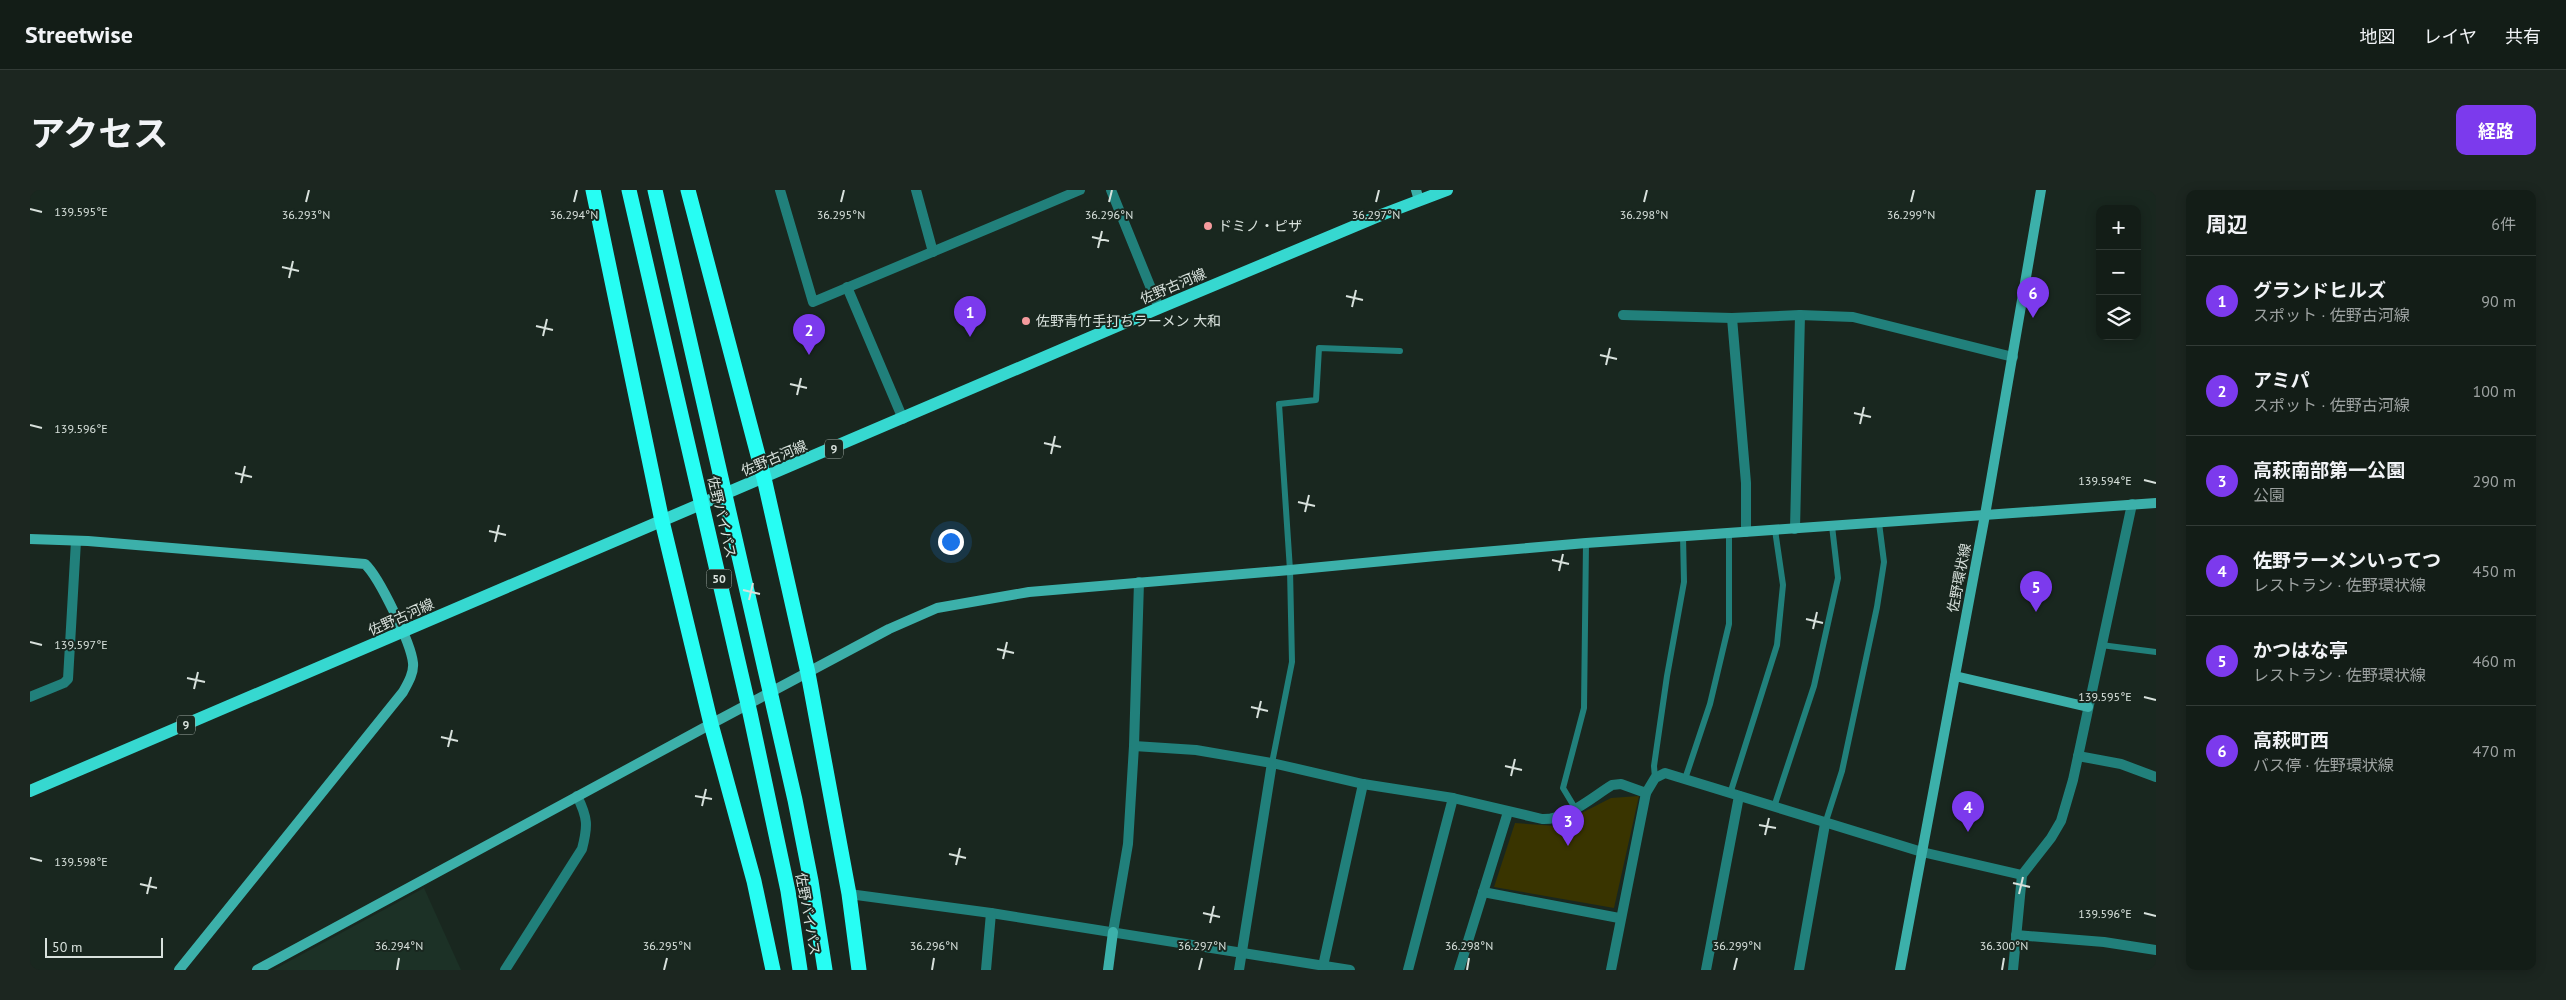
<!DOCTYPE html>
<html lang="ja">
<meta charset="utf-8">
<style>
:root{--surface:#131d17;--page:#1c2620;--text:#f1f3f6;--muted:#9da2a1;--line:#323b36;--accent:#7c3aed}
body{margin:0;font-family:"PT Sans","Noto Sans JP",sans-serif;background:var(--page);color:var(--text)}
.controls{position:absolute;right:15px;top:15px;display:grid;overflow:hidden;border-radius:10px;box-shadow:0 2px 12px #0003}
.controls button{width:45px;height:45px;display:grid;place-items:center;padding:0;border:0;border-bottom:1px solid var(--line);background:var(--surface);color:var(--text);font:25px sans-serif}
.scale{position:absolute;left:15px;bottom:12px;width:118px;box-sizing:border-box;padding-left:5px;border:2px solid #d8e1dc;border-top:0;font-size:14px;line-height:18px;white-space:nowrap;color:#d8e1dc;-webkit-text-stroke:4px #19271f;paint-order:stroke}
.you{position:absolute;left:920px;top:351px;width:18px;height:18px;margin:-12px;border:4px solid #fff;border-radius:50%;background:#1a73e8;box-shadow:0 0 0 8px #1a73e833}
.badge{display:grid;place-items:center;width:32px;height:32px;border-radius:50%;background:var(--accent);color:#fff;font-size:16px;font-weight:700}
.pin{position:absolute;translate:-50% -41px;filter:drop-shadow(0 1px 2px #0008)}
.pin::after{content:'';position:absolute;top:26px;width:18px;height:15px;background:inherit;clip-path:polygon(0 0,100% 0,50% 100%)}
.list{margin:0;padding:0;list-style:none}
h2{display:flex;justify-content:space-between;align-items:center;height:65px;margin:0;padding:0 20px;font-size:21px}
h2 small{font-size:16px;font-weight:400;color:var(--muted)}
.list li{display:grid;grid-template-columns:32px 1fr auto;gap:15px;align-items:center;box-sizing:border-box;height:90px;padding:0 20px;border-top:1px solid var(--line)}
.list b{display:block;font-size:19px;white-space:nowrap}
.list p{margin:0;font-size:16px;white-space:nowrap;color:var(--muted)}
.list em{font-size:16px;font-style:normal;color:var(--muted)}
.icon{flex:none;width:28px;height:28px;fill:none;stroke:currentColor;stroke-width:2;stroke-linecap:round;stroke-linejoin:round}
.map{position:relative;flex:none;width:2126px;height:780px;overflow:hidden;border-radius:10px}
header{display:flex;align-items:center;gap:30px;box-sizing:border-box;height:70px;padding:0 25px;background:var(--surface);border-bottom:1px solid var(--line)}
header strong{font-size:24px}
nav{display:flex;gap:28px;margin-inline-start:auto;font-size:18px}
.intro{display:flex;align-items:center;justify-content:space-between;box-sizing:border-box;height:120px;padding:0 30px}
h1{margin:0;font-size:35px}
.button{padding:12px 22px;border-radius:10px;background:var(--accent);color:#fff;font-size:18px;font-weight:700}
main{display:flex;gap:30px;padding:0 30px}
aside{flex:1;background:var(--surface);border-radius:10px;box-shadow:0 2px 12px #0003}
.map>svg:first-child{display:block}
.built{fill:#1c3126}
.green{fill:#393400}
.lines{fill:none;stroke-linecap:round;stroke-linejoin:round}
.lane{stroke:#21807b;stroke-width:6}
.street{stroke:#21807b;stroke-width:10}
.secondary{stroke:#3cb0aa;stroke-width:10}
.primary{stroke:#36d8d0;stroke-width:12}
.highway{stroke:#27fdf3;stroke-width:15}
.ticks{fill:none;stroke:#d8e1dc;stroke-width:2}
.poi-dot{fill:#f59b9d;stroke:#19271f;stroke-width:2}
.labels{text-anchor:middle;stroke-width:4;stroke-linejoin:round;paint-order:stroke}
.shield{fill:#19271f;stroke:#9fa9a3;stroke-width:1}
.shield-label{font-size:12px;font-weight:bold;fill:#d8e1dc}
.poi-label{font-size:14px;fill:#d8e1dc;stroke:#19271f;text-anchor:start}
.street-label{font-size:14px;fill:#d8e1dc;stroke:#19271f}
.ticks-label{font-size:12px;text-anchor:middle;fill:#d8e1dc;stroke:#19271f;stroke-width:4;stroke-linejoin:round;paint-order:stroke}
</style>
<header>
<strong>Streetwise</strong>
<nav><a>地図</a><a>レイヤ</a><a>共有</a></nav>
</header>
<div class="intro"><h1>アクセス</h1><a class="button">経路</a></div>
<main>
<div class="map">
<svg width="2126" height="780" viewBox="0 0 2126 780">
<rect width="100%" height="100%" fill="#19271f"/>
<!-- built -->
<path class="built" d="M394,698L431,780H243Z"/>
<!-- green -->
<path class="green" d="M1609,606L1584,718L1464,697L1485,633L1526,636L1581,608Z"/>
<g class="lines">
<!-- lane -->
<g class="lane">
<path d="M2071,455L2126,462"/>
<path d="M1242,573L1262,472L1260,380L1249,214L1286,210L1289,158L1370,161"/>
<path d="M1625,588L1624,576L1637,486L1654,392L1653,346"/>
<path d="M1655,589L1680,514L1699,434V343"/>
<path d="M1700,604L1747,455L1753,395L1745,340"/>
<path d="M1744,617L1784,496L1808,388L1802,336"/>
<path d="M1545,618L1533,598L1554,518L1556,353"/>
<path d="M1795,634L1812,581L1847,417L1854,372L1849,333"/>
</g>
<!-- street -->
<g class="street">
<path d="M750,0L783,112L1050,0"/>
<path d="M886,0L903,62"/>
<path d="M1081,0L1129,118"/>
<path d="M817,97L873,229"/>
<path d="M1593,125L1702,128L1770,125L1823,127L1983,167"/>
<path d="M1702,128L1716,293V342"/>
<path d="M1765,339L1770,125"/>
<path d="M0,507L34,493L38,489L46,351"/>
<path d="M1104,556L1166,560L1242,573L1333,594L1423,608L1512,629C1537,630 1561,608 1582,595L1591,594L1616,603"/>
<path d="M2048,566L2091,574L2126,587"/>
<path d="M1453,702L1589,728"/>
<path d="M819,704L961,723L1320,780"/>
<path d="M1083,742L1098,654L1104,556L1109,392"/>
<path d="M1986,745L2074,752L2126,760"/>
<path d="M1293,776L1333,594"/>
<path d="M475,780L552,659C558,636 558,628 547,606"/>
<path d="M956,780L961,723"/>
<path d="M1209,780L1242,573"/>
<path d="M1378,780L1423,608"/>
<path d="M1429,780L1478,622"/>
<path d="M1581,780L1616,603L1625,588L1635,583L1892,662L1992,685"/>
<path d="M1676,780L1709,606"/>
<path d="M1769,780L1795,634"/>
<path d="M1983,780L1992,685L2021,648L2031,631L2043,590L2102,314"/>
</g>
<!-- secondary -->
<g class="secondary">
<path d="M1386,0L1389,10"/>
<path d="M0,349L58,351L335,374C349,387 381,453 383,473C384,483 378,493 373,502L149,780"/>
<path d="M1925,486L2058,517"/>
<path d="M227,780L681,534L859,439L907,418L999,402L1260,380L1406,366L1556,353L2126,313"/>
<path d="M1078,780L1083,742"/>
<path d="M1870,780L1955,325L2011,0"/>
</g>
<!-- primary -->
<path class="primary" d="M0,601L1129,118L1351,25L1417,0"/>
<!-- highway -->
<g class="highway">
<path d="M563,0L632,331L681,534L724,691L743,780"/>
<path d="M599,0L720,523L758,701L770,780"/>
<path d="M625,0L765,610L781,691L795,780"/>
<path d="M658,0L734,288L778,483L819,704L829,780"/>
</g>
</g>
<!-- ticks -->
<path class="ticks" d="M276,12L279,0M544,12L547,0M811,12L814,0M1079,12L1082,0M1346,12L1349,0M1614,12L1617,0M1881,12L1884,0M0,19L12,22M1062,47L1079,51M1068,58L1072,41M252,77L269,81M259,88L263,71M1316,106L1333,110M1322,117L1326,100M506,136L523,140M513,146L517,129M1570,165L1587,169M1576,175L1580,158M760,194L777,198M767,205L771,188M1824,223L1841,227M1830,234L1834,217M0,235L12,238M1014,253L1031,257M1021,264L1025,246M205,283L222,287M2114,290L2126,293M211,293L215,276M1268,312L1285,316M1275,322L1279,305M459,341L476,345M465,352L469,335M1522,370L1539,374M1529,381L1533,364M713,400L730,404M719,410L723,393M1776,429L1793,433M1783,439L1787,422M0,452L12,455M967,459L984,463M973,469L977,452M157,488L175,492M164,499L168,482M2114,507L2126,510M1221,517L1238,521M1227,528L1231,511M411,547L428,551M418,557L422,540M1475,576L1492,580M1481,586L1485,569M665,606L682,609M672,616L676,599M1729,635L1746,638M1735,645L1739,628M919,664L936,668M0,668L12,671M926,675L930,658M1983,693L2000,697M110,694L127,698M117,704L121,687M1989,704L1993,687M1173,723L1190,727M2114,723L2126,726M1180,733L1184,716M367,780L369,768M634,780L637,768M902,780L904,768M1169,780L1172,768M1437,780L1439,768M1704,780L1707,768M1972,780L1974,768"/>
<!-- markers -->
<g class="poi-dot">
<circle cx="1178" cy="36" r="5"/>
<circle cx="996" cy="131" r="5"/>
</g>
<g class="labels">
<!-- shield labels -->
<g class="shield">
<rect x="795" y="249.5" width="18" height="19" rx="4"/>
<rect x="676.5" y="379.5" width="25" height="19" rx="4"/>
<rect x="147" y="525.5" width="18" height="19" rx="4"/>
</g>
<g class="shield-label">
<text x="804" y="263">9</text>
<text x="689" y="393">50</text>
<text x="156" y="539">9</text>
</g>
<!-- poi labels -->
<g class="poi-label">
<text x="1188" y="41">ドミノ・ピザ</text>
<text x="1006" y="136">佐野青竹手打ちラーメン 大和</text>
</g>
<!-- street labels -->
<g class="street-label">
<text transform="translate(1143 96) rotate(-23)" y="5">佐野古河線</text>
<text transform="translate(744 268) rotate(-23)" y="5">佐野古河線</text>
<text transform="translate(692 327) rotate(77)" y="5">佐野バイパス</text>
<text transform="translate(1929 388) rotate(-79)" y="5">佐野環状線</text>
<text transform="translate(371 427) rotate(-24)" y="5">佐野古河線</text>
<text transform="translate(778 724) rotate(80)" y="5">佐野バイパス</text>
</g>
</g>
<g class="ticks-label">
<text x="51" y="26">139.595°E</text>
<text x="276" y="29">36.293°N</text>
<text x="544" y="29">36.294°N</text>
<text x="811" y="29">36.295°N</text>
<text x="1079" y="29">36.296°N</text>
<text x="1346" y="29">36.297°N</text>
<text x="1614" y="29">36.298°N</text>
<text x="1881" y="29">36.299°N</text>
<text x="51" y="243">139.596°E</text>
<text x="2075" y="295">139.594°E</text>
<text x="51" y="459">139.597°E</text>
<text x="2075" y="511">139.595°E</text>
<text x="51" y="676">139.598°E</text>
<text x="2075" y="728">139.596°E</text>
<text x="369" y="760">36.294°N</text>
<text x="637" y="760">36.295°N</text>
<text x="904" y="760">36.296°N</text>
<text x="1172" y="760">36.297°N</text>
<text x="1439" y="760">36.298°N</text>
<text x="1707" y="760">36.299°N</text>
<text x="1974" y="760">36.300°N</text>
</g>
</svg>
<div class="controls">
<button>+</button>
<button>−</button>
<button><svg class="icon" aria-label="layers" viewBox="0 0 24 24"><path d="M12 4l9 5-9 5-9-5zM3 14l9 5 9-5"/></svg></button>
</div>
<div class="scale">50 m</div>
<div class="you"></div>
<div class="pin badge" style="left:940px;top:147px">1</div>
<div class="pin badge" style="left:779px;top:165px">2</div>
<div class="pin badge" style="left:1538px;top:656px">3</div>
<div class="pin badge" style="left:1938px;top:642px">4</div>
<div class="pin badge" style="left:2006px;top:422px">5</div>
<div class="pin badge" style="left:2003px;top:128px">6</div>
</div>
<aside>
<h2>周辺<small>6件</small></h2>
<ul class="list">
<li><span class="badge">1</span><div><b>グランドヒルズ</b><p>スポット · 佐野古河線</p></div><em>90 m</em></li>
<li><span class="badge">2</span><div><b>アミパ</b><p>スポット · 佐野古河線</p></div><em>100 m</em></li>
<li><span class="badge">3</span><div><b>高萩南部第一公園</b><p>公園</p></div><em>290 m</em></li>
<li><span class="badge">4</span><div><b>佐野ラーメンいってつ</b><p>レストラン · 佐野環状線</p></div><em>450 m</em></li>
<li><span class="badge">5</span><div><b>かつはな亭</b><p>レストラン · 佐野環状線</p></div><em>460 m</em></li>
<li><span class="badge">6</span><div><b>高萩町西</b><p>バス停 · 佐野環状線</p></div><em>470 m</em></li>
</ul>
</aside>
</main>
